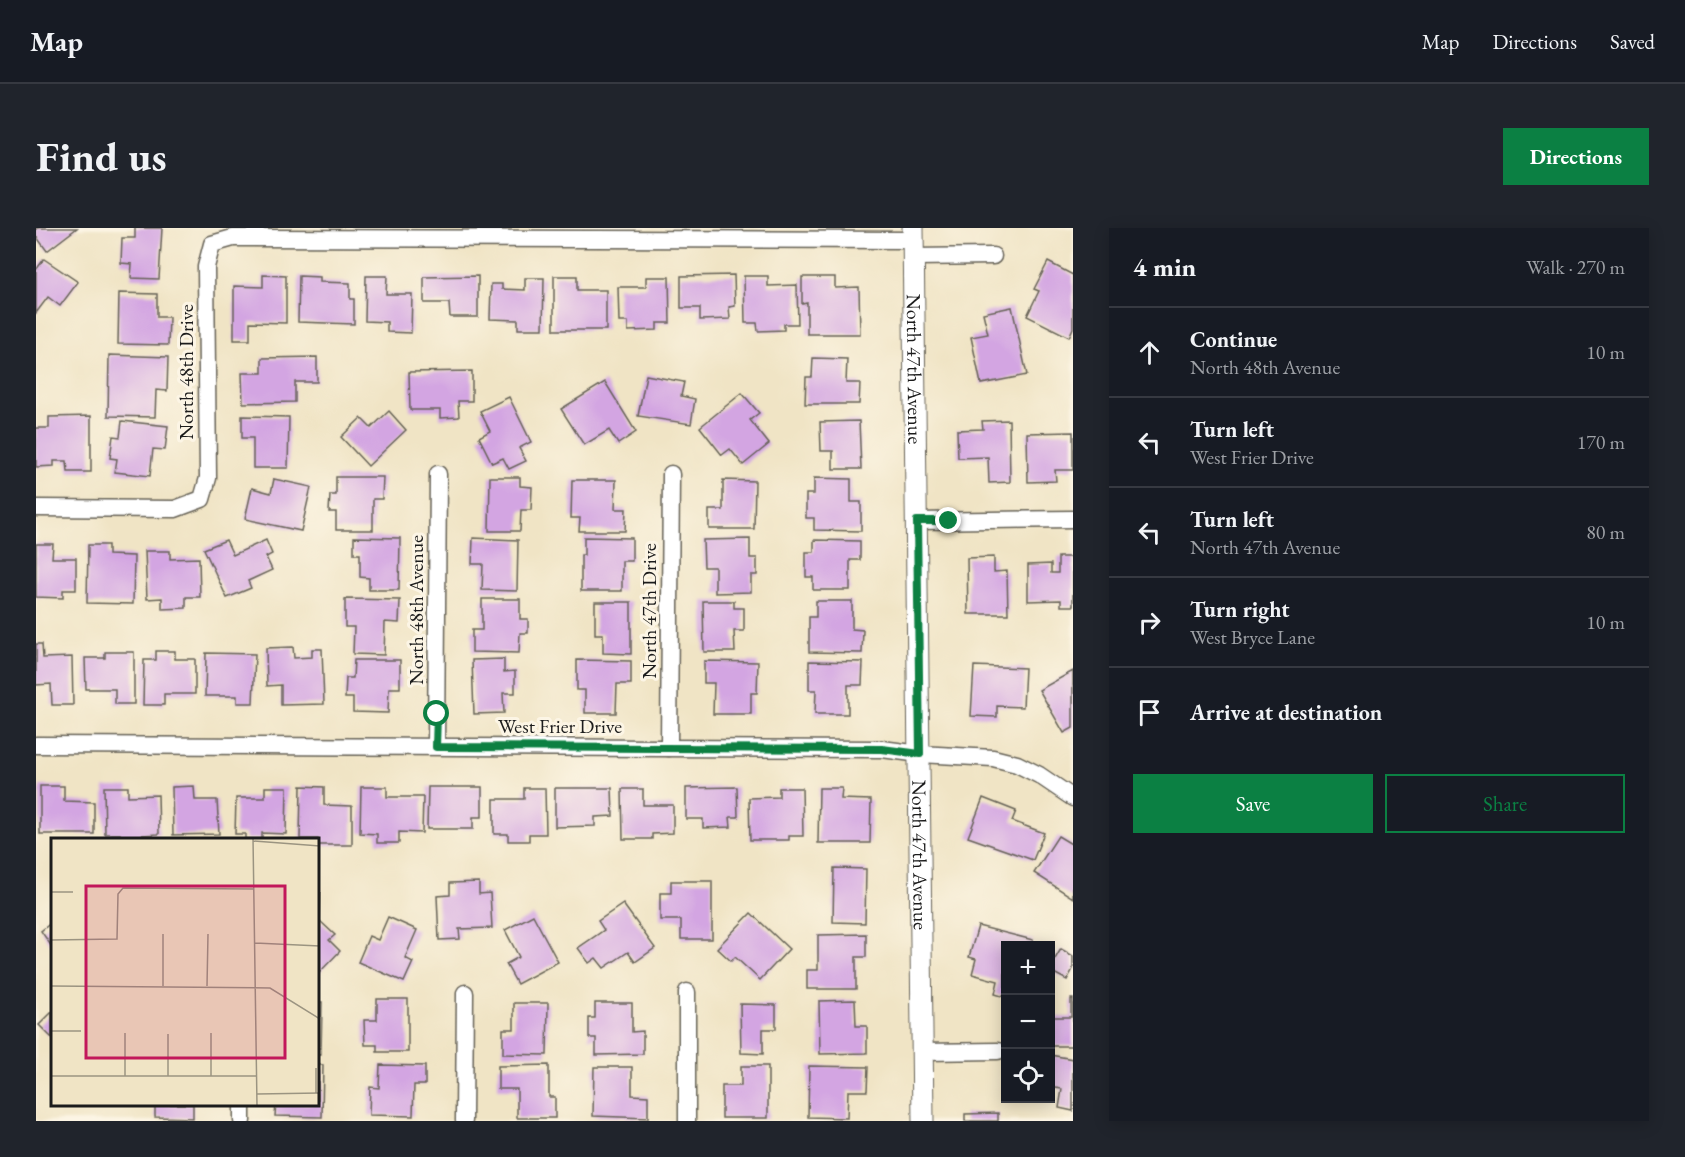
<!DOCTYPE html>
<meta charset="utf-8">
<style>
:root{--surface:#171b24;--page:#20242c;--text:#f1f3f6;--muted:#9ea1a6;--line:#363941;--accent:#0b8043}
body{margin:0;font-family:"EB Garamond",serif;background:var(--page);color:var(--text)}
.controls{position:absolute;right:18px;bottom:18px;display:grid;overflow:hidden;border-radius:0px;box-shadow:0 3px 15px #0003}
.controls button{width:54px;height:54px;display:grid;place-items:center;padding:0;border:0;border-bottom:2px solid var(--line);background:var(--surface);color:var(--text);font:30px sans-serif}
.stop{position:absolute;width:18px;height:18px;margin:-14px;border:4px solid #0b8043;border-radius:50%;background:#fff}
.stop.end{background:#0b8043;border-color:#fff;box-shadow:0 2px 6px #0008}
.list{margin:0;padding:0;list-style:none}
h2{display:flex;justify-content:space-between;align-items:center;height:78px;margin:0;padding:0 24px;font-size:26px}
h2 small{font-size:20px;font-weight:400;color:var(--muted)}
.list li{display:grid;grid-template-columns:39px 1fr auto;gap:18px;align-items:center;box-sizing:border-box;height:90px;padding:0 24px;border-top:2px solid var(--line)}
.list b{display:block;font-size:22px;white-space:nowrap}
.list p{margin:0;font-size:20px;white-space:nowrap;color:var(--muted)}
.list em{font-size:20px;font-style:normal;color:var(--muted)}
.actions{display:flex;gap:12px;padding:18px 24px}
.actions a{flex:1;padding:14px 0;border:2px solid var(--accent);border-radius:0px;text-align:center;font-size:21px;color:var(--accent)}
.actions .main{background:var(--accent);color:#fff}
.icon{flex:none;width:33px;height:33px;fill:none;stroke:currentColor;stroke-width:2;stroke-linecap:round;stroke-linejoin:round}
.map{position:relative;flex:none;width:1037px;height:893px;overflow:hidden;border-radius:0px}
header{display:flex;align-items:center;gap:36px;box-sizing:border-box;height:84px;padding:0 30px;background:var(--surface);border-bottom:2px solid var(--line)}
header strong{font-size:28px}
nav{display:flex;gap:33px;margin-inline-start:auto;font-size:21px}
.intro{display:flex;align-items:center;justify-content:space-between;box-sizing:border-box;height:144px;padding:0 36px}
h1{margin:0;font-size:42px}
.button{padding:15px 27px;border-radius:0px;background:var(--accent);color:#fff;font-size:21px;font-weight:700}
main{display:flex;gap:36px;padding:0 36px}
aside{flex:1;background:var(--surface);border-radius:0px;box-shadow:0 3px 15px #0003}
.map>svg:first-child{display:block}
.building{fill:#d3a5e2}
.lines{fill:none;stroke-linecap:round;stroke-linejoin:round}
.minor-casing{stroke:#666257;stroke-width:19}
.tertiary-casing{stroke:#666257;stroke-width:23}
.minor{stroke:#fff;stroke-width:16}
.tertiary{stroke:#fff;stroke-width:21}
.route{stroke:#0b8043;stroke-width:8}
.labels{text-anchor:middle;stroke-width:6;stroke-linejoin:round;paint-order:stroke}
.street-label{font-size:20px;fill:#1c1c1c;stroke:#fcf5e5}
.inset-road{fill:none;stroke:#9b9481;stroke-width:1.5}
.view{fill:#c2185b;fill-opacity:0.15;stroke:#c2185b;stroke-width:3}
.inset-edge{fill:none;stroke:#1c1c1c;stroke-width:3}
</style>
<header>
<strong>Map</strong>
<nav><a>Map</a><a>Directions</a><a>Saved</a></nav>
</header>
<div class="intro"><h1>Find us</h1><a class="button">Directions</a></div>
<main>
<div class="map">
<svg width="1037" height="893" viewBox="0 0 1037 893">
<rect width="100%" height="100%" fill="#fcf5e5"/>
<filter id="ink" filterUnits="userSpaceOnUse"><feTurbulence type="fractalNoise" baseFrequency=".0167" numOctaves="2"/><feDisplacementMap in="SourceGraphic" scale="12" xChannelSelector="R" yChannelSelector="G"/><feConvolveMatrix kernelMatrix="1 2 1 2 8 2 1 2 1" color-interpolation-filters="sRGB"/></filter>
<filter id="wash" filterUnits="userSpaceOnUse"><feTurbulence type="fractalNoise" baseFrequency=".008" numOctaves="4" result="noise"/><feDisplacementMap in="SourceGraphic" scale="24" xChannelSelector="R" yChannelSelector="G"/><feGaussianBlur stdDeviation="1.35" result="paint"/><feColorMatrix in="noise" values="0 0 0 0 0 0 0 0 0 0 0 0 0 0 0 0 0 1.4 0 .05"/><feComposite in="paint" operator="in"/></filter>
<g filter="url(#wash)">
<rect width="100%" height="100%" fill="#f0e4c5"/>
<g id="blocks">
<!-- building -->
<g class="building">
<path d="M0,0H41L11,23L0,8Z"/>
<path d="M99,0H126L123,51L95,50L96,36L85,35L86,10H99Z"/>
<path d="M8,31L42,54L24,78L12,69L0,85V42Z"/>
<path d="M1012,34L1037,47V100L1033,109L991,88L1003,63L998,61Z"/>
<path d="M227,47L250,48V95L214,94V112H198V58L227,59Z"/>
<path d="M698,47L699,78L693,79L694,91L664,92V80H645V48Z"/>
<path d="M263,48L284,49V54L314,55V71H318V96L262,94Z"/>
<path d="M330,48H351L350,66H376L375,105L351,104V94L329,93Z"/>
<path d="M442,48V89H414L413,75H388V49Z"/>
<path d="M518,48H541V62H570V102H518Z"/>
<path d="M708,48H732V58L761,57L762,96H748V102L722,103L721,95H709Z"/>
<path d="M610,49H633L634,95H621V102L592,103V94H583L582,59H610Z"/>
<path d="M766,49H799V60L823,59L824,106H771V75L766,76Z"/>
<path d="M489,50H508L507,101H482V92L454,91L455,56H466V61L489,62Z"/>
<path d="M83,65L121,66V89H133L132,117L82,116Z"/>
<path d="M976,79L991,147L945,156L935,109L952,106L947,85Z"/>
<path d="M73,127L132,129L131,163L120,162L119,189L72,188Z"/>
<path d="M281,129V154H259V174L207,175L206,145H226V130Z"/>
<path d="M777,130L811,131L810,155H824L823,176H769L770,149H776Z"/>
<path d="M436,143V173H422L423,189L404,190V182H374L373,144Z"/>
<path d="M610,147L648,154L645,168L659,171L655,196L602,188Z"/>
<path d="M569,154L600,204L582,216L573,202L548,217L525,181Z"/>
<path d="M706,165L723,185L714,192L733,216L707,237L694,221L686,227L664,199Z"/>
<path d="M473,169L495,214L483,220L490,233L473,241L467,230L456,235L443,209L454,203L444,183Z"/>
<path d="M353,183L370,202L332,238L305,209L325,190L335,200Z"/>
<path d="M55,188V244H32L31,233H18V238L0,239V200H13V189Z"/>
<path d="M206,188L253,189L252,240H217V210H206Z"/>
<path d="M973,192L974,254L953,255L952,229L922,230L921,202L947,201L946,193Z"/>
<path d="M86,193L132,198L129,222L117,221L114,248L79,244L81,231L74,230L77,208L84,209Z"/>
<path d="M823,193L825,241H797V223H785L784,194Z"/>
<path d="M1037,204V242H1019L1020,253L992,254L991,205Z"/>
<path d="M300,249H347L346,271H337V302H300V284H293L294,267H300Z"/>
<path d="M454,249H484V258L496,259L495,282H485L484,303H453Z"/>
<path d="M778,250L815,251V274H825V303L778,302V290H770V266H778Z"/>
<path d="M238,251L275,259L265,303L209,291L216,260L235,265Z"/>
<path d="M536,252H580L579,281H590L589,303H543L544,290H535Z"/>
<path d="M687,252L719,253L718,301H673V282H687Z"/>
<path d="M318,309L364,310L363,362H333V350L324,349V326H318Z"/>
<path d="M548,309L596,310V333H586V363H545V327H548Z"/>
<path d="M437,310L482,312L481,363L446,362L447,336H436Z"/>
<path d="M714,311V330H721V347H715V364L679,365V339H668L667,312Z"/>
<path d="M190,312L197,327L230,312L236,326L230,329L236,342L212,353L215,360L191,370L168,321Z"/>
<path d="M778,312L824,313V332H814V362H777V349H770V324H778Z"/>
<path d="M0,316H17L16,330H40V362H27V370L0,369Z"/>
<path d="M52,317H72V327L98,328L97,376L51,375Z"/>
<path d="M109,323H134V331L163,330L164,369H150V380L126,381V370L111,371Z"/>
<path d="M958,329V344L971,343L972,386H932L931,330Z"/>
<path d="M1022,329H1037V378H1025V372L992,373V337L1015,336V345H1022Z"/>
<path d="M309,371L364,372L363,395L349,394L348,427L317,426L318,399H309Z"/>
<path d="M446,371H484V391H492V405H484L483,425L436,424V402H446Z"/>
<path d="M667,373H698V380H708V403H698L699,424H668Z"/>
<path d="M780,373H816V401L827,402L826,425L773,424V389H780Z"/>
<path d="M559,374H595V426L567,425V406H559Z"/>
<path d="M0,416H6L7,430L36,429L37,477H16L15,456L0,457Z"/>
<path d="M257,419L258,430L276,429V421H286L288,476L245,477V457L231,458L230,420Z"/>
<path d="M120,423H139V431H159V466H128V477H107L108,432H120Z"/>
<path d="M69,424H98V476H79V461H50L49,430H69Z"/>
<path d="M170,425L219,426L217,475H201V468H169Z"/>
<path d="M468,431V444L479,443V465H467L468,485L438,486L436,432Z"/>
<path d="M318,432H364V460H353L352,485L317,484V470H309L310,450H317Z"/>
<path d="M541,432L595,433V456H581L580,485H549V462H541Z"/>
<path d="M668,433L722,434L721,465H715V486H677L678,455H668Z"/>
<path d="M773,433L827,434L826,457H812V486H779L780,462H773Z"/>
<path d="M938,438L989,440L987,479L961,478V489L935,488Z"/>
<path d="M1037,443V500L1028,505L1003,462Z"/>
<path d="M4,558H28V573L58,574V606H4Z"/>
<path d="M158,558L159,572H181L183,606L137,607L136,559Z"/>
<path d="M265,558L288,559V577L316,578V617H282V611H264Z"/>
<path d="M68,559H92V568L122,567L123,606L106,607V611H84V606H69Z"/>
<path d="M229,559H251L250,606L226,605V611H209V606H199L200,570H229Z"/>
<path d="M325,559H351V569H387L386,605L363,604V615H341V606L324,605Z"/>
<path d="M392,559H446V589H437V601H391Z"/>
<path d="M701,559L702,589H694L695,599L667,600V591H650V560Z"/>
<path d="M488,560H509L510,606H493V613H472V606H458V571H488Z"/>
<path d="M519,560H576L577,588L559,589V598L519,599Z"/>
<path d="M743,560H766L767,608H753V612H714L713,570L743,569Z"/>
<path d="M783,560H806L805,571L835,572L834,615H782Z"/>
<path d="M586,561H607V577H637V605L616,606V611H587Z"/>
<path d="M947,570L980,583L976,593L1008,605L997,632L932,609Z"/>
<path d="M1022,608L1037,617V670L998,645Z"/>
<path d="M798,640L830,641L829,695L797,694Z"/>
<path d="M635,653H676V711H645V692H624V665H635Z"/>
<path d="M443,654V666L454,665L456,700L423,701L424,711L403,712L401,668L414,667V655Z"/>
<path d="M587,676L619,720L599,734L592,724L568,740L560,730L553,735L542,720L568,702L562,693Z"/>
<path d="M715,685L753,721L724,752L699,729L695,733L681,720Z"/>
<path d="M497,687L522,734L481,756L470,736L483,729L469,702Z"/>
<path d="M352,689L381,702L369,730L377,734L368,754L322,734L333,708L342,712Z"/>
<path d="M284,693L299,707L293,712L304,723L282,746V694Z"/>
<path d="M16,694V719L5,703Z"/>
<path d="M942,698L997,712L996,718H969V769L959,766L962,753L936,746L940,731L933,729Z"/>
<path d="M830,706V729H820V761H771V742H782V707Z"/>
<path d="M1025,721L1037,728V741L1031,752L1014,743V739Z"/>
<path d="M341,771H372V824H341V817H329L328,792H341Z"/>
<path d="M1035,771H1037V818H1014V789H1035Z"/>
<path d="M819,772L820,798H831V825L784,826L783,773Z"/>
<path d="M282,774H286L285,827H282Z"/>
<path d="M478,775H512L511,827L467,826V801H478Z"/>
<path d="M559,775H596V804L607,803V826L560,827V810H553V790H559Z"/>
<path d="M704,776L740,777V801H727V826L705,825Z"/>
<path d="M16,784V810L3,797Z"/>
<path d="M1014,827L1037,831V883L1023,880L1026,861L1014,859Z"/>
<path d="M282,837H287L286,889L239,888L240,876H282Z"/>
<path d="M344,837L389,838V857H378L377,888L333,887L334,859L343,860Z"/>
<path d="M513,837V869H519V890H481V861H462V838Z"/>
<path d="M705,838H732V890H686V858H705Z"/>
<path d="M773,838L832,839L831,863H812L811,890L772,889Z"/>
<path d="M558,839H596V867L612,868V890L557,888Z"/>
<path d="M119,876H157V890L119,889Z"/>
<path d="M962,885V893H929V886Z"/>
</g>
</g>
</g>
<g filter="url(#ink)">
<use href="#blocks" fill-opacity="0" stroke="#666257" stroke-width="1.5"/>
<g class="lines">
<defs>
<g id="minor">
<path d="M878,29L957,28"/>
<path d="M0,280L139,281L166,271L172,250L170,39L176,16L197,10L877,12"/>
<path d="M881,293L1037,291"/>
<path d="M0,517L846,521L884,526L957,530L981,536L1003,547L1037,570"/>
<path d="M400,518L402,246"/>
<path d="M633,520L635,246"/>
<path d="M887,824L962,823"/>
<path d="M206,893V876"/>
<path d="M428,893L429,765"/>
<path d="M651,893V764"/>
</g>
<g id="tertiary">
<path id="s1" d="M877,0L887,893"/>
</g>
</defs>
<!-- minor casing -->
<use href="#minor" class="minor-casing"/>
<!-- tertiary casing -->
<use href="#tertiary" class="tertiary-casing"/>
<!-- minor -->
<use href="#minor" class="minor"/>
<!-- tertiary -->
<use href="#tertiary" class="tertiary"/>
</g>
</g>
<g class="lines" filter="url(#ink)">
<!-- route -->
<path class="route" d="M401,486L400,519L846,521L884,526L881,293H913"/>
</g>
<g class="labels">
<!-- street labels -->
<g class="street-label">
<text dy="7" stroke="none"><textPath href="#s1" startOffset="141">North 47th Avenue</textPath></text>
<text transform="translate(150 144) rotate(-90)" y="7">North 48th Drive</text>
<text transform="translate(380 382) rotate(-90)" y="7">North 48th Avenue</text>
<text transform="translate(613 383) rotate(-90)" y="7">North 47th Drive</text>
<text x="524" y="505">West Frier Drive</text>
<text dy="7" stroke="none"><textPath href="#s1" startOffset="627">North 47th Avenue</textPath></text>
</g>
</g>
<!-- overview -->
<g transform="translate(15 610)">
<rect width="268" height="268" fill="#f0e4c5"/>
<path class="inset-road" d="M202,0L206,268M202,3L269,8M0,54H22M0,102L66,101L67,56L72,50L203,51M204,105L269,108M268,108L269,54M0,148L219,150L269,181M112,148V96M156,148L157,96M0,193H30M265,230V255M0,238H205M74,238V195M117,238V196M160,238V195M206,256L269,255"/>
<path class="view" d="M35,48H234V220H35Z"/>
<rect width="268" height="268" class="inset-edge"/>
</g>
</svg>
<div class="controls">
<button>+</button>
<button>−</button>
<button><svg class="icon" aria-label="locate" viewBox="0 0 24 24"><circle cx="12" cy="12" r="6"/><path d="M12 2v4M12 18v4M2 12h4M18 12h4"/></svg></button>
</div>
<div class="stop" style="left:401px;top:486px"></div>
<div class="stop end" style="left:913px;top:293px"></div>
</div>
<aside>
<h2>4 min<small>Walk · 270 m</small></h2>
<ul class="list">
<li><svg class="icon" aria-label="ahead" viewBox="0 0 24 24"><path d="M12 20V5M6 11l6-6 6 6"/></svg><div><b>Continue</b><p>North 48th Avenue</p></div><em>10 m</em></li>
<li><svg class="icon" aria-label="left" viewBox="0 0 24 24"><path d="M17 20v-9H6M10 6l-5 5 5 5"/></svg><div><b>Turn left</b><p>West Frier Drive</p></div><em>170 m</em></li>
<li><svg class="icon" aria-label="left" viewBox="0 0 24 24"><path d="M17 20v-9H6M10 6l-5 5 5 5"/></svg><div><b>Turn left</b><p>North 47th Avenue</p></div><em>80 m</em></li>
<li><svg class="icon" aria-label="right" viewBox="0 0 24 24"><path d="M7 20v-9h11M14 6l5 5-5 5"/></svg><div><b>Turn right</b><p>West Bryce Lane</p></div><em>10 m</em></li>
<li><svg class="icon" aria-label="arrive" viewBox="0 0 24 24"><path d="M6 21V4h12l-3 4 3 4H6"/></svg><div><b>Arrive at destination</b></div></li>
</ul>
<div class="actions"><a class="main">Save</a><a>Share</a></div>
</aside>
</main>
